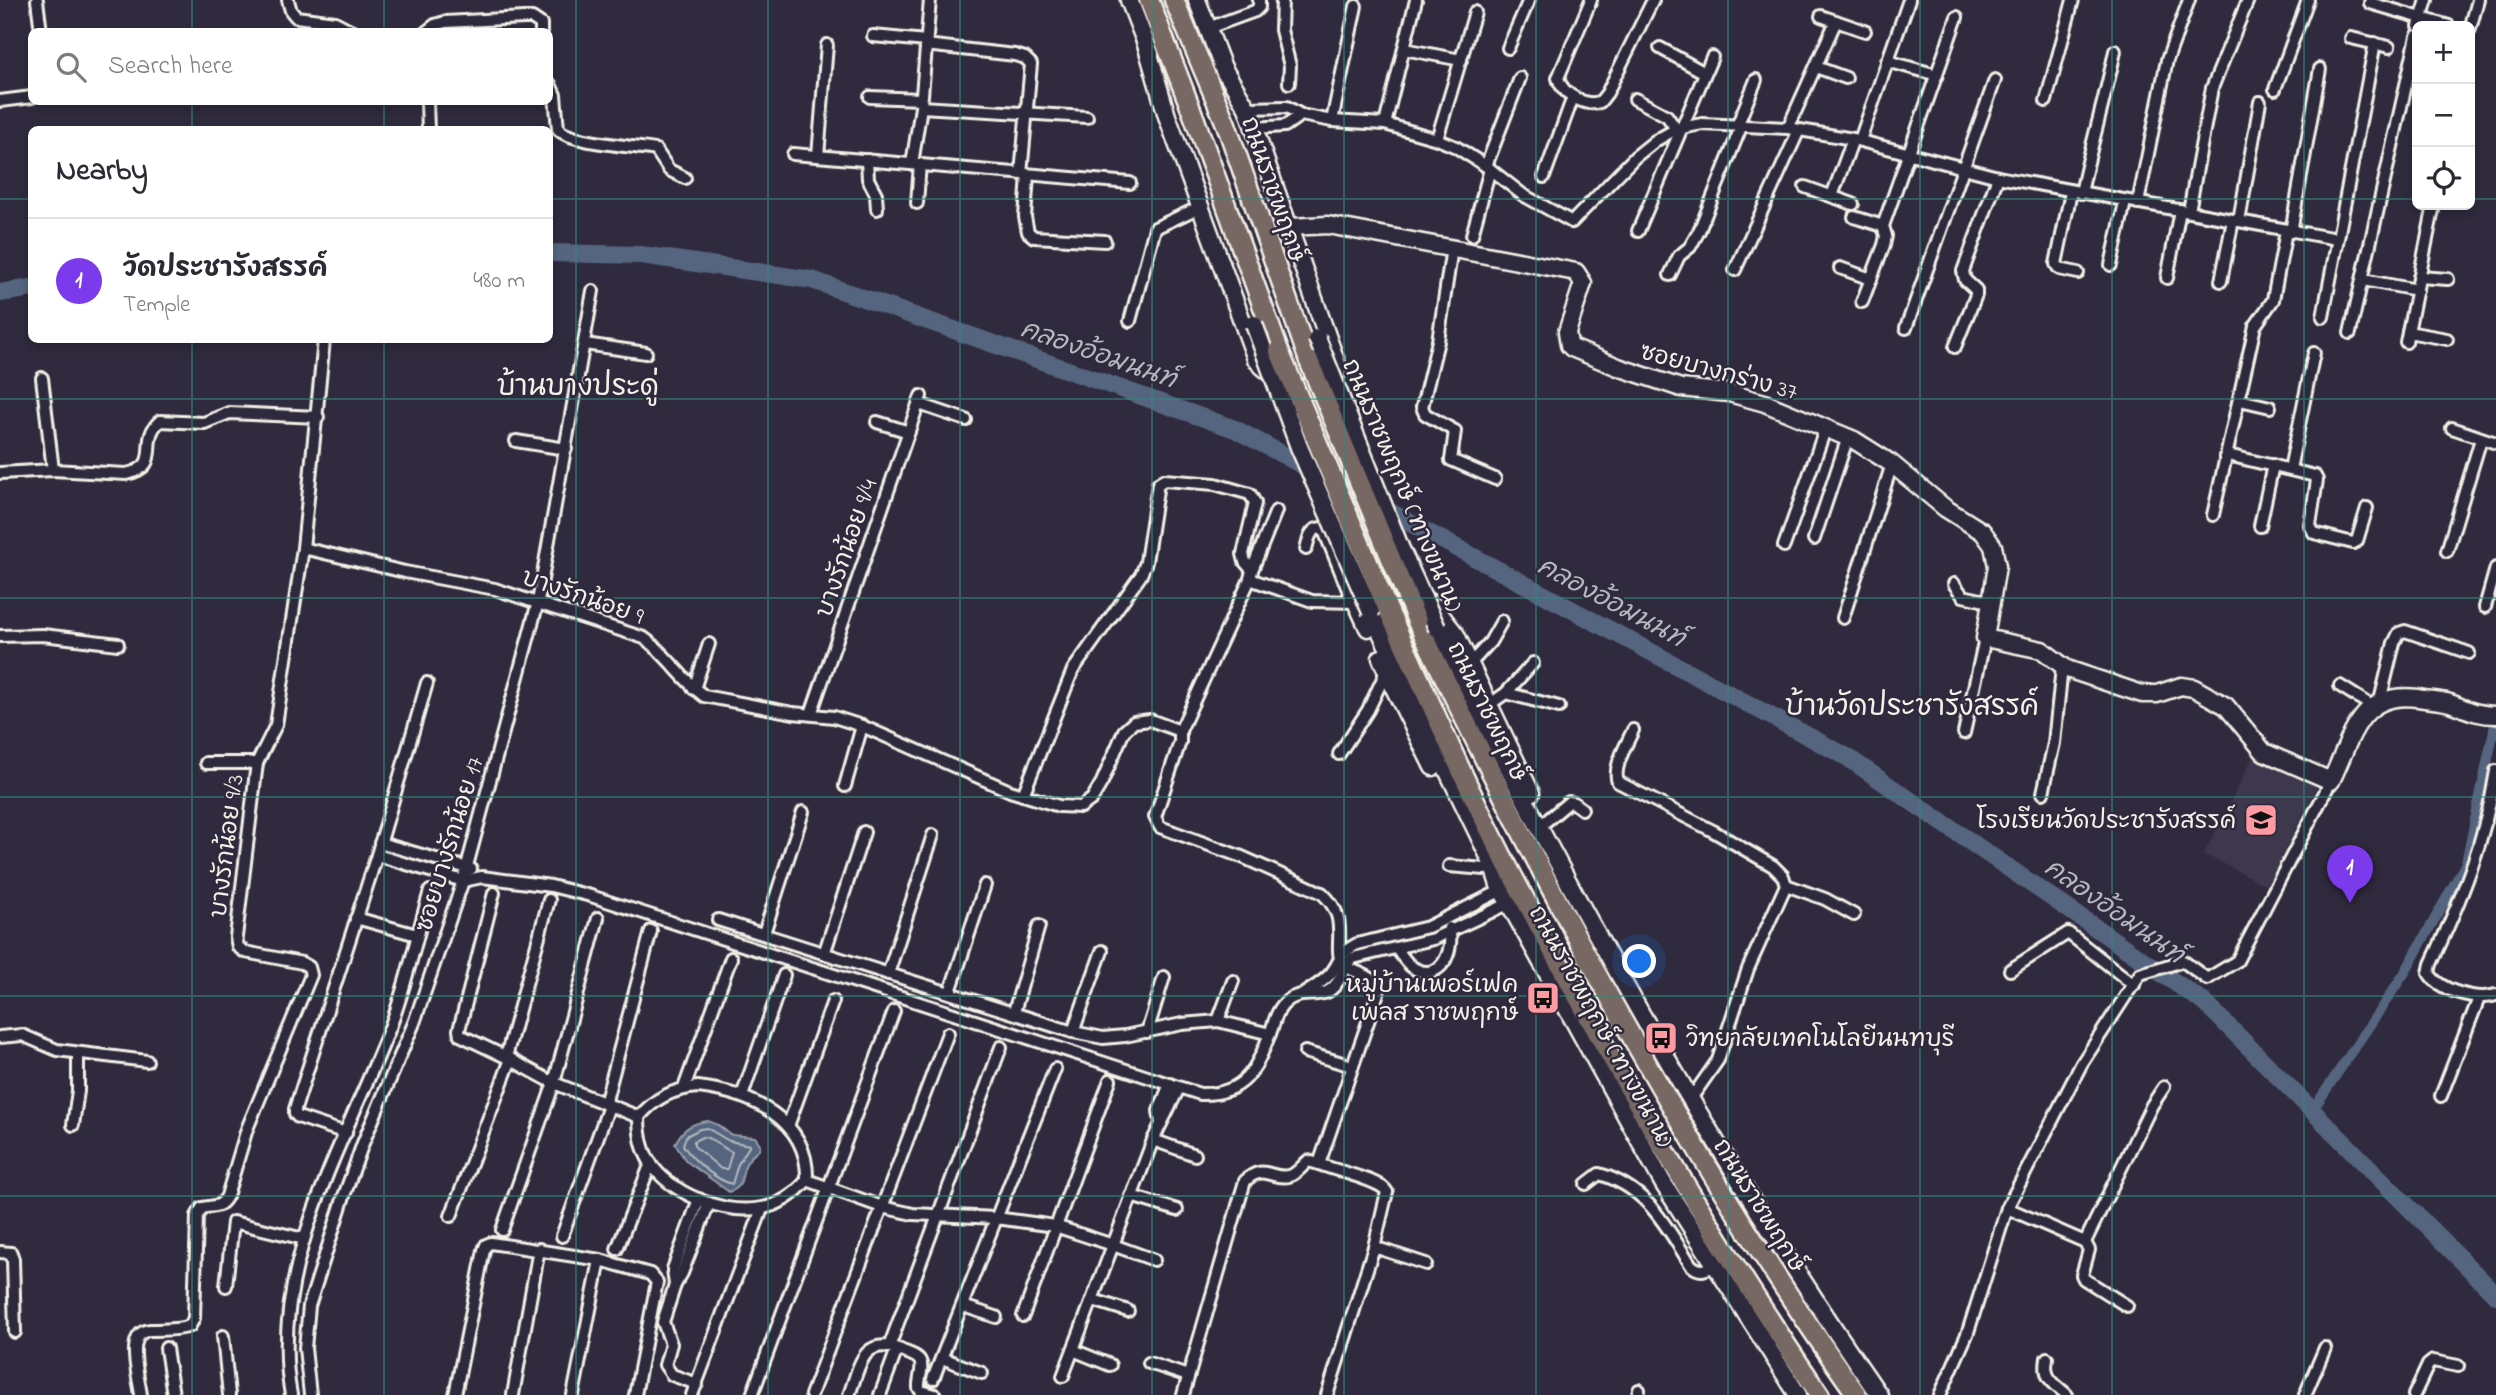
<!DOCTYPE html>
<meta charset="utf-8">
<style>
:root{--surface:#fff;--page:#f2f2f3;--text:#2b2b33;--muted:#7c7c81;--line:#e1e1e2;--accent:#7c3aed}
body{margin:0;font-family:"Indie Flower","Playpen Sans Thai",sans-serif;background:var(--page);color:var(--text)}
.controls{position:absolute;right:21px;top:21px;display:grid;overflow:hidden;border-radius:10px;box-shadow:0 4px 10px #0003}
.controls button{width:63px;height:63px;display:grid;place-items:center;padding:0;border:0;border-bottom:2px solid var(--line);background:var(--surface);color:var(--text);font:35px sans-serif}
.you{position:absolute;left:1640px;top:962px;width:24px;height:24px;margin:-18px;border:5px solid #fff;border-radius:50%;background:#1a73e8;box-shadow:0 0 0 10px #1a73e833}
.badge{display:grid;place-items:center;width:46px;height:46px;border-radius:50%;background:var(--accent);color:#fff;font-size:23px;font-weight:700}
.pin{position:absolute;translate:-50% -58px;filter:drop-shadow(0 2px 4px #0008)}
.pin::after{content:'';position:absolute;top:37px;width:24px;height:21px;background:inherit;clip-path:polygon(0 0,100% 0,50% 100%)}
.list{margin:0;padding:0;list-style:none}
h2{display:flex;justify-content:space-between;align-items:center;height:91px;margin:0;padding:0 28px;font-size:30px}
h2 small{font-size:23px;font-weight:400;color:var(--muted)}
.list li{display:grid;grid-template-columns:46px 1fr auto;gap:21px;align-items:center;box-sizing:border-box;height:126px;padding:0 28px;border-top:2px solid var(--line)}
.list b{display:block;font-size:26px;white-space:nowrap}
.list p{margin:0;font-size:23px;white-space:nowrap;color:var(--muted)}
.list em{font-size:23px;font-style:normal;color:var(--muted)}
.icon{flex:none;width:38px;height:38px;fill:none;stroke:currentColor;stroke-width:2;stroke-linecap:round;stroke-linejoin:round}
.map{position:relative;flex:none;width:2496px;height:1395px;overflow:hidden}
.search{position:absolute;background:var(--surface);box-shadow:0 4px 10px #0003;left:28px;top:28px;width:525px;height:77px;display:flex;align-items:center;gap:18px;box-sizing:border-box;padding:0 24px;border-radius:10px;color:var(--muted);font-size:26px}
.panel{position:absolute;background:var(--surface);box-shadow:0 4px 10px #0003;left:28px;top:126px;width:525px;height:217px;border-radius:10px}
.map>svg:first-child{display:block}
.built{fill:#3e384e}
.water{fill:#55657f;stroke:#959da9;stroke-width:2}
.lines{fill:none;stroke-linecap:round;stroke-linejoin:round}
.shore{stroke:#b4b9be;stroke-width:2}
.canal{stroke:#55657f;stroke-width:10}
.river{stroke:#55657f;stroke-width:18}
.street-casing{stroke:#f4f1e8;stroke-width:16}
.secondary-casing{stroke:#f4f1e8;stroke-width:21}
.primary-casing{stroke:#f4f1e8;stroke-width:23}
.street{stroke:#2f2a3d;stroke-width:10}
.secondary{stroke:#2f2a3d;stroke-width:16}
.primary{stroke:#776864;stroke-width:18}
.secondary-bridge-casing{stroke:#f4f1e8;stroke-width:21;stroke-linecap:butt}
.primary-bridge-casing{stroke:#f4f1e8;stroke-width:23;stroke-linecap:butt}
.secondary-bridge{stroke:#2f2a3d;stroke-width:16}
.primary-bridge{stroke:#776864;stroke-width:18}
.grid{fill:none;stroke:#318880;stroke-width:2;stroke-opacity:0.55}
.labels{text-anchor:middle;stroke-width:5;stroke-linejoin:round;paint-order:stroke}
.street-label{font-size:24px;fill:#f4f1e8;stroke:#2f2a3d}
.poi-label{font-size:24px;fill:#f4f1e8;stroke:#2f2a3d;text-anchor:end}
.water-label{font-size:26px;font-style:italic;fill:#b4b9be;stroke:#2f2a3d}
.quarter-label{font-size:28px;fill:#f4f1e8;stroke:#2f2a3d}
</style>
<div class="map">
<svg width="2496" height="1395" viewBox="0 0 2496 1395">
<rect width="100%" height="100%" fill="#2f2a3d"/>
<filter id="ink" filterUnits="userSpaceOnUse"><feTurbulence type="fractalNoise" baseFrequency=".0143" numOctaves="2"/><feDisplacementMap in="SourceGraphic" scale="14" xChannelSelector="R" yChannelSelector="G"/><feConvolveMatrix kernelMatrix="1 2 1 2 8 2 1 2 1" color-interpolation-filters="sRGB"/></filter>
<g filter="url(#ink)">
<!-- built -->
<path class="built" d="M2254,755L2317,786L2267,886L2204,854Z"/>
<!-- water -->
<path class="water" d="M708,1121L718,1125L731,1135L755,1137L760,1144L759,1150C753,1155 746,1160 744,1169C740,1181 743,1187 729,1192L686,1161L675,1144C682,1129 691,1123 708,1121Z"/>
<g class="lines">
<!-- shore -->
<g class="shore">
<path d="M707,1128L729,1141L750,1145L738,1164L732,1184C716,1180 692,1160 683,1145L686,1136L700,1129Z"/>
<path d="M702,1137C713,1137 722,1148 732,1152L727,1169H721L694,1146V1141Z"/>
</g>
<!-- canal -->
<path class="canal" d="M2312,1111L2404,974L2466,863L2496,720"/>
<!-- river -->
<g class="river">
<path d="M550,253L641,255L812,280L1235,429L1847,757L2205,1003L2496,1295"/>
<path d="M0,293L32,288"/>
</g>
<defs>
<g id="street">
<path d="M37,0L41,32"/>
<path d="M288,0L291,11L296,17L335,22L354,32"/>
<path d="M1282,0L1281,30L1290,66L1289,83"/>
<path d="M1591,0L1558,78C1562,94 1585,107 1600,102L1607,93L1653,0"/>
<path d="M2371,0L2370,3L2449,26"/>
<path d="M1821,16L1865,31"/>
<path d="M2419,26L2427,0"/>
<path d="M1208,28L1255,11L1259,7V0"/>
<path d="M2470,29L2478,0"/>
<path d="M426,32L435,25L445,22L525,18H532L541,24V32"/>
<path d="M873,36L926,41"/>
<path d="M2351,38L2389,47"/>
<path d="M925,45L1015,55L1025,58L1031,64L1021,174"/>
<path d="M1508,48L1529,0"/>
<path d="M1660,48L1705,73"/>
<path d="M1404,49L1461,60"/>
<path d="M1887,61L1937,75"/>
<path d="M1816,67L1846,78"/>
<path d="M550,84L555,95L558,129C569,143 635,146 656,150L669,170L685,178"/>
<path d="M2275,89L2308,0"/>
<path d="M870,97L921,99"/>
<path d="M1635,99L1667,116L1676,129"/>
<path d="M0,101L32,97"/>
<path d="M2046,101L2073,0"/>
<path d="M427,102L428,130"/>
<path d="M921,107L1087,117"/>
<path d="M1247,108L1287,107L1301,115L1332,121L1385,124L1437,139L1456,147L1486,166L1523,195L1572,222L1635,157L1655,141L1676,129L1702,124L1788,128L1853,139L1998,177L2337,239"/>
<path d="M1332,121L1356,6"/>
<path d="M1385,124L1416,0"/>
<path d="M1737,126L1756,80"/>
<path d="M1254,128L1285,126L1301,115"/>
<path d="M1788,128L1836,21"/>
<path d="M1437,139L1475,12"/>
<path d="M1860,140L1909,0"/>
<path d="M793,154L1130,183"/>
<path d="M818,156L827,45"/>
<path d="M867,160L868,179L876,194L877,209"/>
<path d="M912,164L921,107L930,0"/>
<path d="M1486,166L1520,78"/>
<path d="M1028,175L1025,217L1028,232L1034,237L1105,241"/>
<path d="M1544,177L1573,97"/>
<path d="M1805,187L1853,204"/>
<path d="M2071,192L2056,264L2059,269L2078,273"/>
<path d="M2081,193C2091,145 2105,99 2115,51"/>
<path d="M1832,196L1853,139"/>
<path d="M917,203L920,164"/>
<path d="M2138,203L2167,60L2189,0"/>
<path d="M2189,211L2212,88L2248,0"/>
<path d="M1854,217L1883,226"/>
<path d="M2239,221L2260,102"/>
<path d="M1638,231L1712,57"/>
<path d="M2291,232L2320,69"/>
<path d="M1472,235L1490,169"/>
<path d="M1452,248L1438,341L1422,407L1425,414L1455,431L1451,460L1495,479"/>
<path d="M2111,265L2125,202"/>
<path d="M1840,268L1871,279"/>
<path d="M1735,270L1799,130"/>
<path d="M1670,275L1679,256L1690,247L1699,231L1741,127"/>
<path d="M2419,277L2448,279"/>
<path d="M2167,278L2180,210"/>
<path d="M2363,280L2417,290"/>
<path d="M2221,281L2233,220"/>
<path d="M1862,302L1884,245L1886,236L1883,226L1957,17"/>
<path d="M2323,317L2375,43"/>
<path d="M1130,321L1155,228L1200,207"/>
<path d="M1906,328L1995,80"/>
<path d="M2408,332L2447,339"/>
<path d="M2350,333L2417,36"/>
<path d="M2406,342L2434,205"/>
<path d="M585,344L646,353"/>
<path d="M1955,347L1976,295V290L1965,280L1963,271L1998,177"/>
<path d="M42,378L53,470"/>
<path d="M2240,400L2270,407"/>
<path d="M919,404L966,420"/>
<path d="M877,422L909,432"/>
<path d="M2452,428L2496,443"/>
<path d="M516,441L566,449"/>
<path d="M2228,455L2315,476L2317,480L2310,525L2314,533L2353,543L2357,541L2367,508"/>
<path d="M2290,469L2314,353"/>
<path d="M0,473L53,470L126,474C165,466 137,441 160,421L204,423L229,413L318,417"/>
<path d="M2213,515L2255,326L2273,300L2286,231"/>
<path d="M2260,526L2273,465"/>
<path d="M1814,539L1848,437"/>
<path d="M1784,546L1826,427"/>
<path d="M303,548L405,572L495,589L644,638C667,654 681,679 704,696L793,713L834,717L862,726L1010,791L1059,806L1081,807L1092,799L1102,782L1124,731L1134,722L1150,720L1180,731"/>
<path d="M1306,549C1309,538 1310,528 1323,528L1353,602"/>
<path d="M2447,551L2481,439"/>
<path d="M1252,570L1276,511"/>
<path d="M1250,579L1312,601L1356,602"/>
<path d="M1954,584L1963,596L1990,602"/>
<path d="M2485,607L2496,568"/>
<path d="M1843,618L1892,464"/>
<path d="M0,636L43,635L118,644"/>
<path d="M1470,664L1490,642L1502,621"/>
<path d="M2340,686L2372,706"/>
<path d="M694,689L709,644"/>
<path d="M1506,693L1559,707"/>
<path d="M2380,701L2394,643L2399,633L2405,631L2469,653"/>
<path d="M1490,704L1506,693L1533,663"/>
<path d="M811,714L921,396"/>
<path d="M1633,730C1627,744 1612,768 1618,782L1713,831L1773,866L1783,876L1786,885L1748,969L1718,1060L1690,1100"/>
<path d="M1964,733L1985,638"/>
<path d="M1339,754L1368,710L1387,670"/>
<path d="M206,763H257"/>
<path d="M2496,771C2485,842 2461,900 2431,964L2429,973C2439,991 2477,1001 2496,995"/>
<path d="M845,786L862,726"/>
<path d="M2043,793L2054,743L2062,667"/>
<path d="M1023,795L1073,670L1141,575L1146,562L1158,484L1164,480L1215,484L1250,494L1255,503L1243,554L1245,562L1252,570L1250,579L1180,731V742L1155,817L1160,827L1242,857L1322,893C1339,909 1340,921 1339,943C1339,949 1338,955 1341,960C1349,975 1373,971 1379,990L1319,1164C1335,1171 1381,1180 1387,1192L1374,1247L1327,1395"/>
<path d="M1545,822L1569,802L1574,803L1582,809"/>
<path d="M380,843L471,869"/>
<path d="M377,855L463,881L482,877L551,886L591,896L1200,1094C1246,1095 1256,1069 1271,1031C1274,1023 1276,1013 1282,1006C1296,989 1311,998 1327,992C1340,986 1343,967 1353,958L1433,939L1510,903"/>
<path d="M1449,866L1485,869"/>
<path d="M1786,885L1825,899L1854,915"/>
<path d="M494,893L459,1030L460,1035L506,1057L554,1083L639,1117"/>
<path d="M356,918L417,935"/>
<path d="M718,920L1073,1032L1103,1038L1125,1036L1182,1024L1218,1021L1270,1034"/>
<path d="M764,933L803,812"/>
<path d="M1396,948C1403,957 1409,968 1420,971C1445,978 1454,946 1449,928"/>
<path d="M824,954L864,832"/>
<path d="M2010,970L2068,933L2134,985"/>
<path d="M888,974L933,835"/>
<path d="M950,992L985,885"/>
<path d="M1305,993C1314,987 1325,981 1332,972C1343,957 1337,955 1357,944L1428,927L1502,890"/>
<path d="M1014,1012L1039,926"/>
<path d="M1218,1021L1233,981"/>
<path d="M1073,1032L1102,951"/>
<path d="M1147,1032L1164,977"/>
<path d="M0,1037L22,1035L57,1050L147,1061"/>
<path d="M1305,1052L1352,1066"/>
<path d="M506,1057L549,900"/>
<path d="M698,1087C750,1093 809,1119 807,1180C795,1194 781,1205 762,1208C726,1215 677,1196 654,1168C642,1153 639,1136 639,1117C655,1098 673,1089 698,1087Z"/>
<path d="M684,1088L731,958"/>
<path d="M742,1096L784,975"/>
<path d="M2441,1096L2479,998"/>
<path d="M605,1104L651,931"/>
<path d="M1161,1123L1159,1111L1170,1084"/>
<path d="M73,1125L78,1091V1053"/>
<path d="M788,1126L833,1001"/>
<path d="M346,1133L298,1117L295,1114V1109L377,855L427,683"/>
<path d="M1153,1140L1195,1155"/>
<path d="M807,1180L882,1207L913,1214L996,1218L1055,1226L1113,1245L1153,1140L1179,1088"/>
<path d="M1586,1184L1599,1174C1647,1187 1666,1226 1691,1265C1700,1273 1705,1270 1715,1266"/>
<path d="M1131,1196L1177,1210"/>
<path d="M2007,1208L2085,1242L2089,1250L2082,1275L2084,1279L2127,1306"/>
<path d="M451,1216L511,1059"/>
<path d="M502,1230L554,1083L598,918"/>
<path d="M562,1236L609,1106"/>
<path d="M2085,1242L2152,1105L2164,1087"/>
<path d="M1374,1247L1426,1264"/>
<path d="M617,1249L651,1163"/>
<path d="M0,1252L11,1253L13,1259L15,1332"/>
<path d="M675,1285L673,1269L699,1199"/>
<path d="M226,1286L233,1222L304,1239"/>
<path d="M1093,1300L1128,1311"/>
<path d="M963,1306L996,1317"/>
<path d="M1023,1316L1110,1080"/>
<path d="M223,1336L229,1395"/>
<path d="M889,1347L1001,1047"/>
<path d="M166,1348L173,1395"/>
<path d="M1073,1350L1110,1365"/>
<path d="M942,1358L982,1373"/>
<path d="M2047,1358C2043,1379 2053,1382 2067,1395"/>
<path d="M1149,1363L1188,1376"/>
<path d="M1063,1376L1113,1245L1154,1260"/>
<path d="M933,1379L1055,1069"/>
<path d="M697,1384L672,1375L665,1365L671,1344L663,1322L675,1285L682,1273L709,1203"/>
<path d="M141,1395C139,1377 124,1332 150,1330C164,1329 177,1331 190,1326L194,1318L197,1216L202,1208C214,1205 220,1209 227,1196L247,1129L311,975L309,967L302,963L245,952L238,947L236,937L257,763L276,725L303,548L324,340"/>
<path d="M291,1395C267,1268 347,1139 391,1025C407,982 417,935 430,891"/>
<path d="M310,1395L305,1348L309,1306L344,1196L363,1143L414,1023L463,881L538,602L593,291"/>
<path d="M455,1395L484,1250L486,1245L491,1243L600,1260L650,1274L657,1282L635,1395"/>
<path d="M513,1395L539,1249"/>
<path d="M573,1395L600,1260"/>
<path d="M692,1395L762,1209"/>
<path d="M752,1395L894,1011"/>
<path d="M811,1395L948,1033"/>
<path d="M849,1395C860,1366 862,1335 901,1350C906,1353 917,1355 920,1361C924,1368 918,1380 919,1388L921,1391L935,1395"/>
<path d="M880,1395L897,1349"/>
<path d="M1183,1395L1245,1181C1264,1163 1271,1180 1289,1176C1297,1174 1302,1166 1308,1161L1319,1164"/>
<path d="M1638,1395L1639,1390"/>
<path d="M1940,1395L1968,1332L2007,1208L2082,1063L2140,974L2183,961L2207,979L2237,961L2331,781"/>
<path d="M2305,1395L2325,1348"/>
<path d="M2414,1395L2428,1365L2433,1361L2458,1366"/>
</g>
<g id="secondary">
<path d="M1129,0L1150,54"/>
<path d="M1197,0L1225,73"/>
<path d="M1146,44L1167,116L1256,359C1272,381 1333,410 1338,367L1247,108L1222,66"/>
<path d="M1290,227L1328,225L1576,272L1583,283L1567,332L1569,345L1572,348L1618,367L1681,388L1729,393L1765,403L1854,440L1892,464L1945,508L1983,532L1993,546L1997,566L1985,638L2042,650L2067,669L2142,694H2157L2181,686L2194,688L2226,706L2264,752L2331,781C2352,738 2359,690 2418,698C2428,700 2440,700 2450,703C2467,709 2476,715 2496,715"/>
<path d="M1371,612L1492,863L1499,885L1663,1183L1798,1395"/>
<path d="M1368,628L1356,602L1357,589L1368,581L1389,583L1415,592L1434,606L1446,622L1456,635L1531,793"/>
<path d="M1437,628C1569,893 1711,1152 1879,1395"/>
<path d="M1381,658L1395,690L1433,767"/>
</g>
<g id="primary">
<path d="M1149,0L1194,117L1279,351"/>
<path d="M1174,0L1226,124L1309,361"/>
<path d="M1389,612C1432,705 1472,800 1520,890C1611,1063 1710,1234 1820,1395"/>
<path d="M1417,621C1545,888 1685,1152 1857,1395"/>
</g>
</defs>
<!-- street casing -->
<use href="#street" class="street-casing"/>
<!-- secondary casing -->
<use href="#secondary" class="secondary-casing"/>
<!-- primary casing -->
<use href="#primary" class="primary-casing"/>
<!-- street -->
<use href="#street" class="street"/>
<!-- secondary -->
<use href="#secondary" class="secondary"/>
<!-- primary -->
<use href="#primary" class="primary"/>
<defs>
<g id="secondary-bridge">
<path d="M1254,324L1299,447L1371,612"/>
<path d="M1317,338L1400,547L1437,628"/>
</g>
<g id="primary-bridge">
<path d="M1279,351L1389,612"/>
<path d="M1309,361L1417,621"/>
</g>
</defs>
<!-- secondary-bridge casing -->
<use href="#secondary-bridge" class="secondary-bridge-casing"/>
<!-- primary-bridge casing -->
<use href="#primary-bridge" class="primary-bridge-casing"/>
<!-- secondary-bridge -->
<use href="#secondary-bridge" class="secondary-bridge"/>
<!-- primary-bridge -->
<use href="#primary-bridge" class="primary-bridge"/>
</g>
</g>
<!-- grid -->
<path class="grid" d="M192,0V32M384,0V32M576,0V1395M768,0V1395M960,0V1395M1152,0V1395M1344,0V1395M1536,0V1395M1728,0V1395M1920,0V1395M2112,0V1395M2304,0V1395M192,102V130M384,102V130M0,199H32M550,199H2417M2470,199H2496M192,340V1395M384,340V1395M0,399H2496M0,598H2496M0,797H2496M0,996H2496M0,1196H2496"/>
<!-- icons -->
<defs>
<symbol id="school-square" viewBox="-11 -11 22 22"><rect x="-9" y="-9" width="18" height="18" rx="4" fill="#ff9aa2" stroke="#2f2a3d"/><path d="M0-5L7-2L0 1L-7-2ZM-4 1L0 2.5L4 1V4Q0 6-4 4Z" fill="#111"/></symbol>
<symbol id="bus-square" viewBox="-11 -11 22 22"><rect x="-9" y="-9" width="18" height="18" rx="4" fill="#ff9aa2" stroke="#2f2a3d"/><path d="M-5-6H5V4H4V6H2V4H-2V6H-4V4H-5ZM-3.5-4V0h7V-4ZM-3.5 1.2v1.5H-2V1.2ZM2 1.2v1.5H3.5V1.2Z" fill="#111"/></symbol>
</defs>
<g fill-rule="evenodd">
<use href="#school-square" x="2242" y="801" width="38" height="38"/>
<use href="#bus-square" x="1524" y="979" width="38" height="38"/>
<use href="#bus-square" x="1642" y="1019" width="38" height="38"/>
</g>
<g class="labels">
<!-- street labels -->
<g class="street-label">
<text transform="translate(1274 189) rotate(71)" y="8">ถนนราชพฤกษ์</text>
<text transform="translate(1719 371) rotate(15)" y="8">ซอยบางกร่าง 37</text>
<text transform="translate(1403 485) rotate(67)" y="8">ถนนราชพฤกษ์ (ทางขนาน)</text>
<text transform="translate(846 548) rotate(-71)" y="8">บางรักน้อย 9/4</text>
<text transform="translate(583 596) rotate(19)" y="8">บางรักน้อย 9</text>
<text transform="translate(1488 711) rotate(64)" y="8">ถนนราชพฤกษ์</text>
<text transform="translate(449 844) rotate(-73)" y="8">ซอยบางรักน้อย 17</text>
<text transform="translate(226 846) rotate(-83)" y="8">บางรักน้อย 9/3</text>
<text transform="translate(1602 1026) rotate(61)" y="8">ถนนราชพฤกษ์ (ทางขนาน)</text>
<text transform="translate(1760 1205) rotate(58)" y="8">ถนนราชพฤกษ์</text>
</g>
<!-- poi labels -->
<g class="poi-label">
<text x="2236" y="828">โรงเรียนวัดประชารังสรรค์</text>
<text x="1518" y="992">หมู่บ้านเพอร์เฟค<tspan x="1518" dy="28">เพลส ราชพฤกษ์</tspan></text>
<text x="1686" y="1046" text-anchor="start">วิทยาลัยเทคโนโลยีนนทบุรี</text>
</g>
<!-- water labels -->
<g class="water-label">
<text transform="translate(1099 353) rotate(19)" y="9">คลองอ้อมนนท์</text>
<text transform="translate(1612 601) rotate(28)" y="9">คลองอ้อมนนท์</text>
<text transform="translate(2115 910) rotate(35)" y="9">คลองอ้อมนนท์</text>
</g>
<!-- quarter labels -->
<g class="quarter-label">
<text x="578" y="395">บ้านบางประดู่</text>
<text x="1912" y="715">บ้านวัดประชารังสรรค์</text>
</g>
</g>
</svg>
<div class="controls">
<button>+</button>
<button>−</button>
<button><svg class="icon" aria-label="locate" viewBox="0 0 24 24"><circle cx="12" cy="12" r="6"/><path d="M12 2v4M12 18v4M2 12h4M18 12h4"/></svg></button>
</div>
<div class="you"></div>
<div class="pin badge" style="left:2350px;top:903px">1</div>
<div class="search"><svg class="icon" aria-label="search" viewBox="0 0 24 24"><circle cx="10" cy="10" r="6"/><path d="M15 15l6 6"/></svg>Search here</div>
<section class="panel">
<h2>Nearby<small></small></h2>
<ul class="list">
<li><span class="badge">1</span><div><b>วัดประชารังสรรค์</b><p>Temple</p></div><em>480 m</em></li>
</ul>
</section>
</div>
